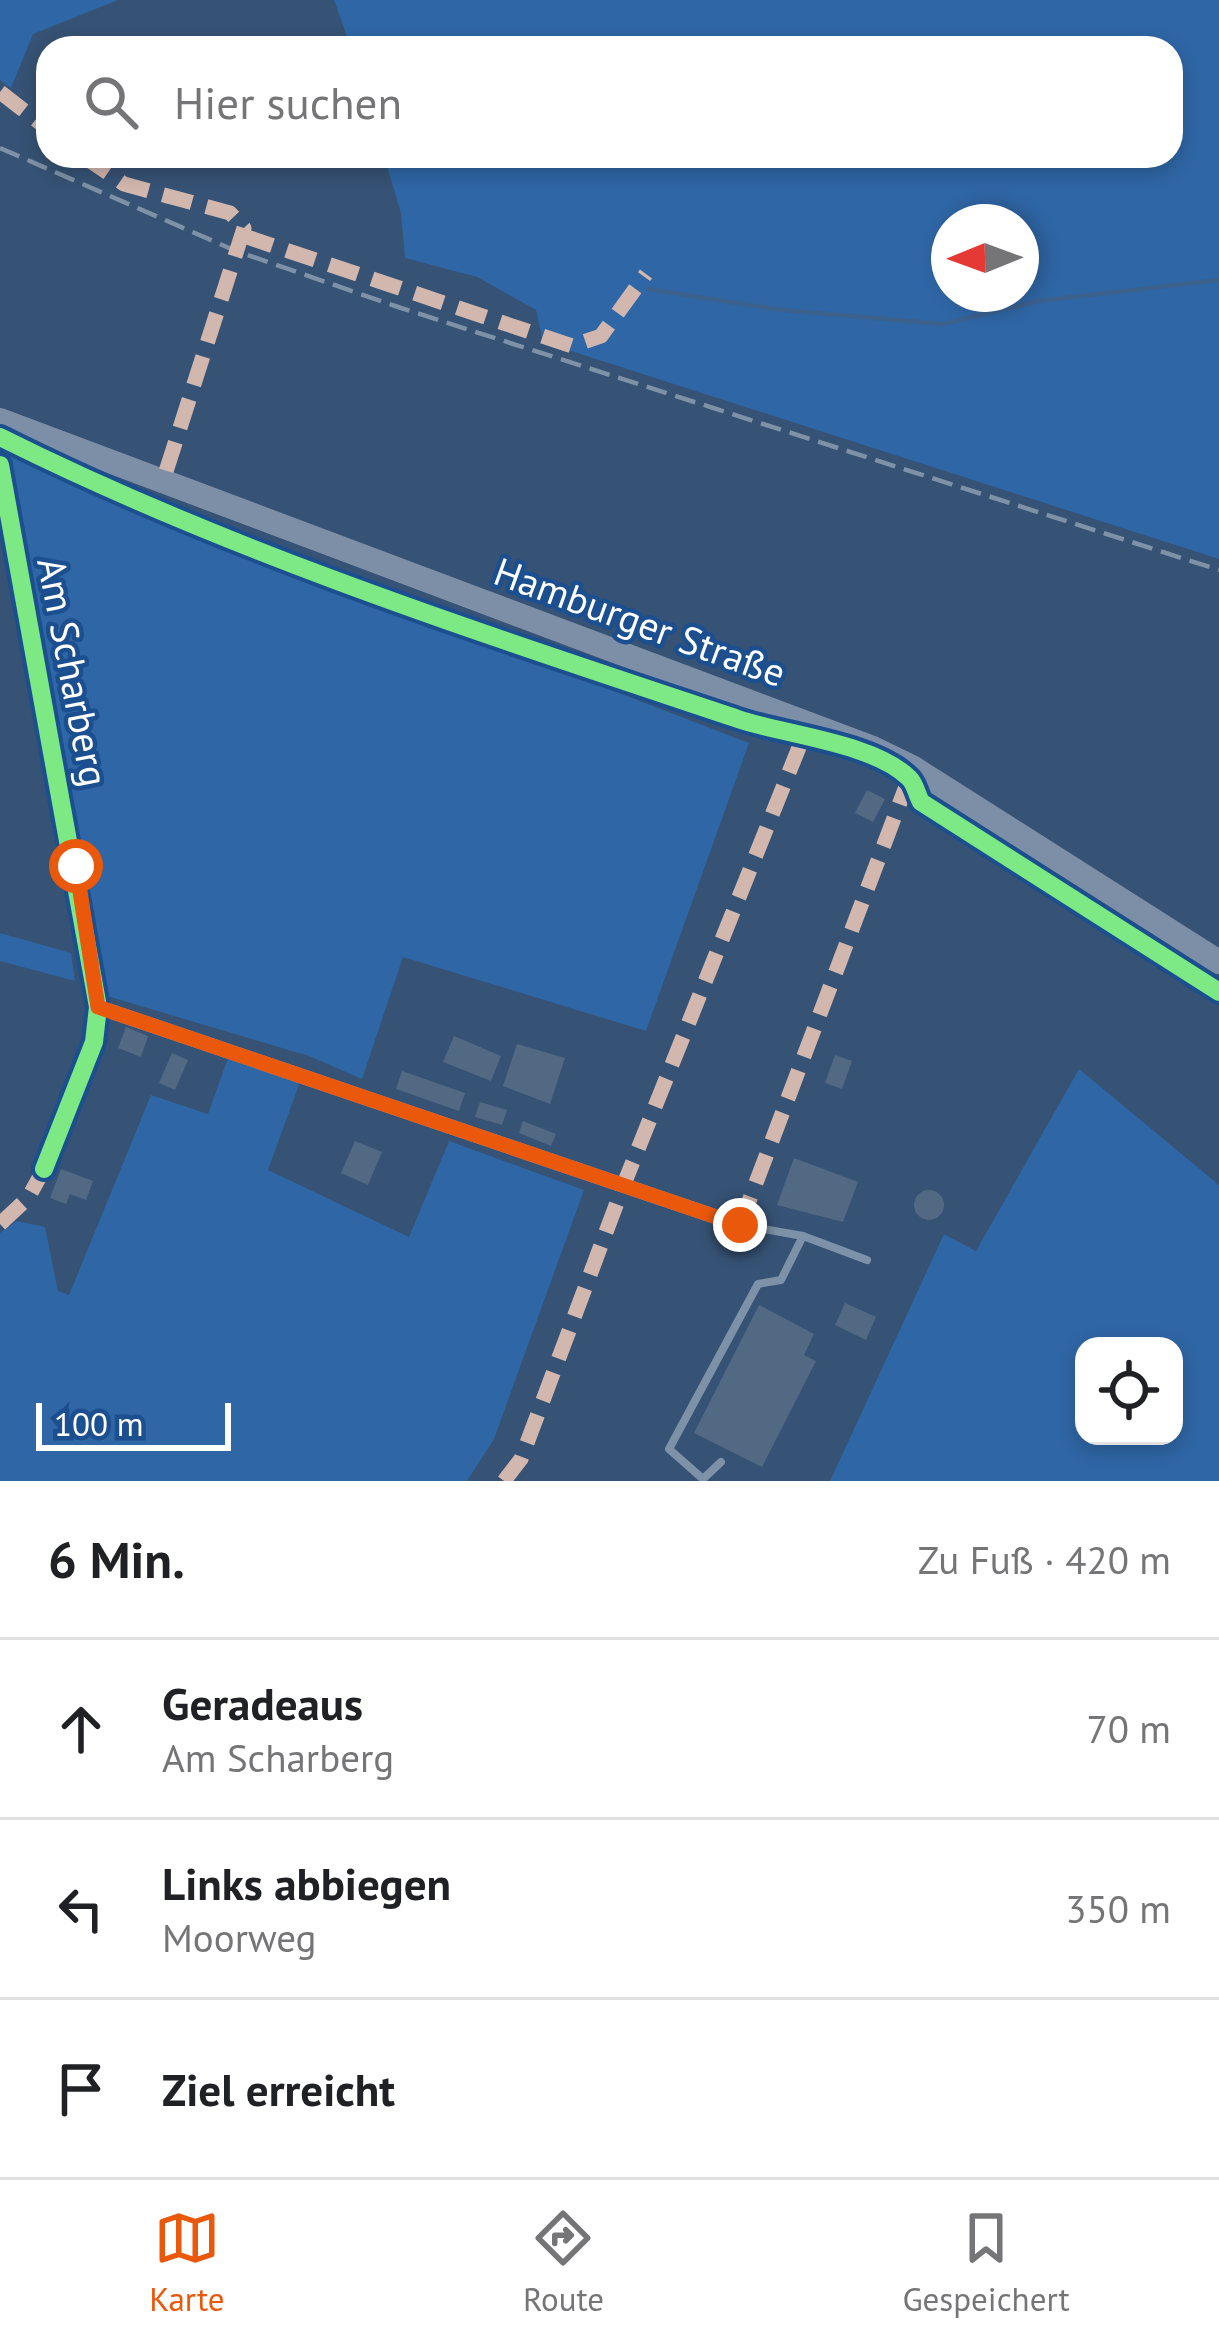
<!DOCTYPE html>
<html lang="de">
<meta charset="utf-8">
<style>
:root{--surface:#fff;--page:#f2f2f2;--text:#202124;--muted:#757577;--line:#e0e0e0;--accent:#ea580c}
body{margin:0;font-family:"PT Sans",sans-serif;background:var(--page);color:var(--text)}
.controls{position:absolute;right:36px;bottom:36px;display:grid;overflow:hidden;border-radius:24px;box-shadow:0 6px 18px #0003}
.controls button{width:108px;height:108px;display:grid;place-items:center;padding:0;border:0;border-bottom:3px solid var(--line);background:var(--surface);color:var(--text);font:60px sans-serif}
.compass{position:absolute;left:931px;top:204px;width:108px;height:108px;border-radius:50%;background:var(--surface);box-shadow:0 6px 18px #0003;rotate:269deg}
.scale{position:absolute;left:36px;bottom:30px;width:195px;box-sizing:border-box;padding-left:12px;border:6px solid #fff;border-top:0;font-size:33px;line-height:42px;white-space:nowrap;color:#fff;-webkit-text-stroke:9px #1b4f8f;paint-order:stroke}
.stop{position:absolute;width:36px;height:36px;margin:-27px;border:9px solid #ea580c;border-radius:50%;background:#fff}
.stop.end{background:#ea580c;border-color:#fff;box-shadow:0 3px 12px #0008}
.list{margin:0;padding:0;list-style:none}
h2{display:flex;justify-content:space-between;align-items:center;height:156px;margin:0;padding:0 48px;font-size:51px}
h2 small{font-size:39px;font-weight:400;color:var(--muted)}
.list li{display:grid;grid-template-columns:78px 1fr auto;gap:36px;align-items:center;box-sizing:border-box;height:180px;padding:0 48px;border-top:3px solid var(--line)}
.list b{display:block;font-size:45px;white-space:nowrap}
.list p{margin:0;font-size:39px;white-space:nowrap;color:var(--muted)}
.list em{font-size:39px;font-style:normal;color:var(--muted)}
.icon{flex:none;width:66px;height:66px;fill:none;stroke:currentColor;stroke-width:2;stroke-linecap:round;stroke-linejoin:round}
.map{position:relative;flex:none;width:1219px;height:1481px;overflow:hidden}
.search{position:absolute;background:var(--surface);box-shadow:0 6px 18px #0003;left:36px;right:36px;top:36px;height:132px;display:flex;align-items:center;gap:30px;box-sizing:border-box;padding:0 42px;border-radius:36px;color:var(--muted);font-size:45px}
.sheet{height:696px;background:var(--surface)}
nav{display:flex;justify-content:space-around;align-items:center;box-sizing:border-box;height:168px;border-top:3px solid var(--line);background:var(--surface);font-size:33px;color:var(--muted)}
nav a{display:grid;justify-items:center;gap:6px}
nav .on{color:var(--accent)}
.map>svg:first-child{display:block}
.green{fill:#2f66a5;fill-rule:evenodd}
.lines{fill:none;stroke-linecap:round;stroke-linejoin:round}
.stream{stroke:#3b618d;stroke-width:4.5}
.building{fill:#526984}
.service{stroke:#7d92a8;stroke-width:8}
.minor{stroke:#7d92a8;stroke-width:15}
.primary{stroke:#7d8ea7;stroke-width:24}
.rail{stroke:#7e92a7;stroke-width:4.5;stroke-dasharray:21 9;stroke-linecap:butt}
.quiet{stroke:#d1b7ad;stroke-width:15;stroke-dasharray:30 15;stroke-linecap:butt}
.cycleway-casing{stroke:#1b4f8f;stroke-width:26}
.cycleway{stroke:#7ce984;stroke-width:18}
.route{stroke:#ea580c;stroke-width:15}
.labels{text-anchor:middle;stroke-width:9;stroke-linejoin:round;paint-order:stroke}
.street-label{font-size:39px;fill:#fff;stroke:#1b4f8f}
</style>
<div class="map">
<svg width="1219" height="1481" viewBox="0 0 1219 1481">
<rect width="100%" height="100%" fill="#365274"/>
<!-- green -->
<g class="green">
<path d="M0,0H118L33,34L11,88L0,80Z"/>
<path d="M334,0H1219V559L543,342L536,310L477,277L405,258L401,213L384,156H1171V48H351ZM949,222H1021V294H949Z"/>
<path d="M2,445L235,545L749,743L646,1031L403,957L362,1079L309,1056L100,994L53,693Z"/>
<path d="M0,933L71,953L75,981L0,961Z"/>
<path d="M228,1058L300,1082L268,1170L409,1237L449,1141L584,1190L494,1439L467,1481H0V1233L17,1221L45,1227L58,1291L69,1295L151,1095L208,1114Z"/>
<path d="M1079,1069L1219,1185V1481H830L944,1234L976,1251ZM1084,1346H1174V1436H1084Z"/>
</g>
<g class="lines">
<!-- stream -->
<path class="stream" d="M648,289L782,310L943,324L1038,301L1219,280"/>
</g>
<!-- building -->
<g class="building">
<path d="M867,790L885,799L873,822L855,813Z"/>
<path d="M126,1027L148,1036L141,1057L118,1048Z"/>
<path d="M454,1036L501,1056L491,1081L443,1062Z"/>
<path d="M517,1044L565,1058L550,1104L503,1086Z"/>
<path d="M172,1053L188,1060L175,1090L159,1083Z"/>
<path d="M835,1055L852,1061L842,1089L825,1083Z"/>
<path d="M402,1071L465,1093L459,1111L396,1089Z"/>
<path d="M480,1102L507,1110L502,1125L475,1117Z"/>
<path d="M523,1121L556,1134L551,1146L519,1133Z"/>
<path d="M355,1141L382,1152L368,1185L341,1173Z"/>
<path d="M794,1158L858,1182L843,1222L777,1205Z"/>
<path d="M61,1169L93,1181L86,1200L70,1194L66,1204L50,1198Z"/>
<circle cx="929" cy="1205" r="15"/>
<path d="M845,1303L876,1317L866,1340L835,1325Z"/>
<path d="M759,1305L814,1334L804,1355L816,1361L762,1467L694,1433Z"/>
</g>
<g class="lines">
<!-- service -->
<g class="service">
<path d="M741,1225L803,1236L867,1260"/>
<path d="M721,1462L703,1479L669,1449L758,1284L781,1280L803,1236"/>
</g>
<!-- minor -->
<g class="minor">
<path d="M0,465L98,1007L94,1042L44,1169"/>
<path d="M98,1007L740,1225"/>
</g>
<!-- primary -->
<path class="primary" d="M0,420L873,748L912,767L1219,962"/>
<!-- rail -->
<path class="rail" d="M0,148L236,251L401,308L1219,570"/>
<!-- quiet -->
<g class="quiet">
<path d="M0,92L48,129"/>
<path d="M83,156L124,184L230,213L244,228L162,484"/>
<path d="M244,236L572,346L601,336L646,274"/>
<path d="M0,1224L28,1198L44,1169"/>
<path d="M740,1225L910,776"/>
<path d="M504,1481L521,1459L624,1184L808,725"/>
</g>
<defs>
<g id="cycleway">
<path d="M0,437C234,554 490,636 738,719C785,735 874,743 909,778C915,783 917,795 921,802L1219,992"/>
<path d="M0,465L98,1007L94,1042L44,1169"/>
</g>
</defs>
<!-- cycleway casing -->
<use href="#cycleway" class="cycleway-casing"/>
<!-- cycleway -->
<use href="#cycleway" class="cycleway"/>
</g>
<g class="lines">
<!-- route -->
<path class="route" d="M76,866L98,1007L740,1225"/>
</g>
<g class="labels">
<!-- street labels -->
<g class="street-label">
<text transform="translate(640 622) rotate(20)" y="14">Hamburger Straße</text>
<text transform="translate(73 672) rotate(79)" y="14">Am Scharberg</text>
</g>
</g>
</svg>
<div class="controls">
<button><svg class="icon" aria-label="locate" viewBox="0 0 24 24"><circle cx="12" cy="12" r="6"/><path d="M12 2v4M12 18v4M2 12h4M18 12h4"/></svg></button>
</div>
<svg class="compass" viewBox="-18 -18 36 36"><path d="M0-13l5 13h-10z" fill="#e53935"/><path d="M0 13l5-13h-10z" fill="#757577"/></svg>
<div class="scale">100 m</div>
<div class="stop" style="left:76px;top:866px"></div>
<div class="stop end" style="left:740px;top:1225px"></div>
<div class="search"><svg class="icon" aria-label="search" viewBox="0 0 24 24"><circle cx="10" cy="10" r="6"/><path d="M15 15l6 6"/></svg>Hier suchen</div>
</div>
<section class="sheet">
<h2>6 Min.<small>Zu Fuß · 420 m</small></h2>
<ul class="list">
<li><svg class="icon" aria-label="ahead" viewBox="0 0 24 24"><path d="M12 20V5M6 11l6-6 6 6"/></svg><div><b>Geradeaus</b><p>Am Scharberg</p></div><em>70 m</em></li>
<li><svg class="icon" aria-label="left" viewBox="0 0 24 24"><path d="M17 20v-9H6M10 6l-5 5 5 5"/></svg><div><b>Links abbiegen</b><p>Moorweg</p></div><em>350 m</em></li>
<li><svg class="icon" aria-label="arrive" viewBox="0 0 24 24"><path d="M6 21V4h12l-3 4 3 4H6"/></svg><div><b>Ziel erreicht</b></div></li>
</ul>
</section>
<nav>
<a class="on"><svg class="icon" aria-label="map" viewBox="0 0 24 24"><path d="M3 6l6-2 6 2 6-2v14l-6 2-6-2-6 2zM9 4v14M15 6v14"/></svg>Karte</a>
<a><svg class="icon" aria-label="directions" viewBox="0 0 24 24"><path d="M12 3l9 9-9 9-9-9zM9 14v-3h6M13 9l2 2-2 2"/></svg>Route</a>
<a><svg class="icon" aria-label="saved" viewBox="0 0 24 24"><path d="M7 4h10v16l-5-4-5 4z"/></svg>Gespeichert</a>
</nav>
